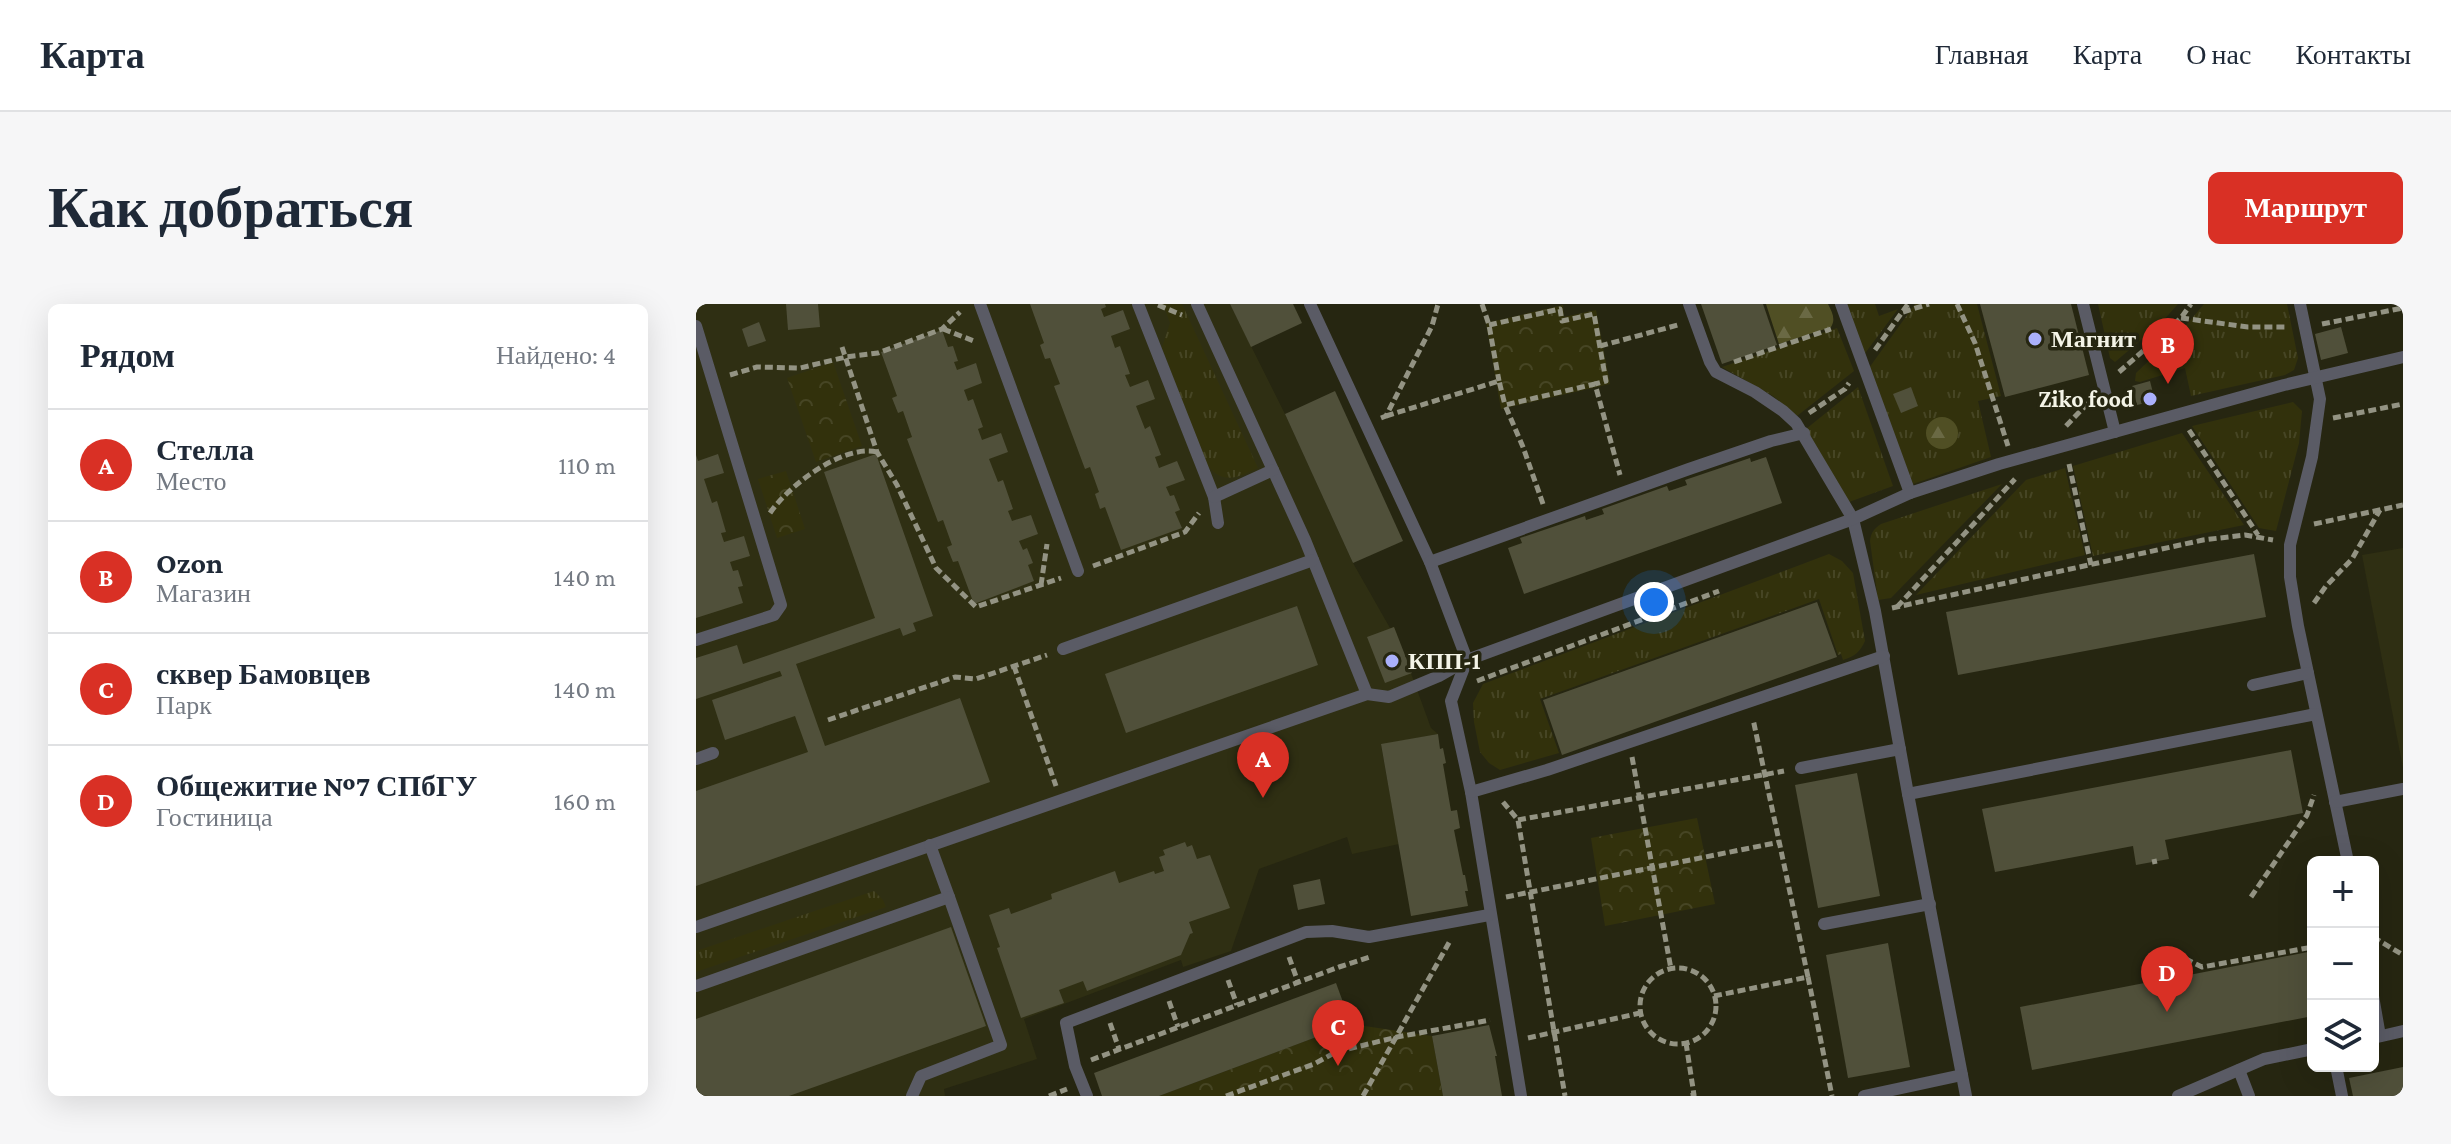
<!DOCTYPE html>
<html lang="ru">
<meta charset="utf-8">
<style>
:root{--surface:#fff;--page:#f6f6f7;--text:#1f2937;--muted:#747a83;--line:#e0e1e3;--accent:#d93025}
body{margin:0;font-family:"Crimson Pro",serif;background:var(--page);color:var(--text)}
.controls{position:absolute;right:24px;bottom:24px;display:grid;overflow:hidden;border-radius:12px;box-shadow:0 8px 32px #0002}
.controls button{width:72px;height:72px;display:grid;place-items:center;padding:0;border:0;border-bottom:2px solid var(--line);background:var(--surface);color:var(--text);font:40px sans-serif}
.you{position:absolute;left:958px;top:298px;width:28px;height:28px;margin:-20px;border:6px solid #fff;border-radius:50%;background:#1a73e8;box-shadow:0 0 0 12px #1a73e833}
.badge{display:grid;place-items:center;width:52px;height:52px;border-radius:50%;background:var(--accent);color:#fff;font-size:26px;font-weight:700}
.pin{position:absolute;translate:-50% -66px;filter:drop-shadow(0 2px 4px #0008)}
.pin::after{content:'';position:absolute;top:42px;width:28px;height:24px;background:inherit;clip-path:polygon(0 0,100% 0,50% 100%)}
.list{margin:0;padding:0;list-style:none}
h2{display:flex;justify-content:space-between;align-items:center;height:104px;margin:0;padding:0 32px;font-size:34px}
h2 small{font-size:26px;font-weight:400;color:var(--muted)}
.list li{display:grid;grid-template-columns:52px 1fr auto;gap:24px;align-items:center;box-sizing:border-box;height:112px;padding:0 32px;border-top:2px solid var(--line)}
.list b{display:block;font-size:30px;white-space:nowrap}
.list p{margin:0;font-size:26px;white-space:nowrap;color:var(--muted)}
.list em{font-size:26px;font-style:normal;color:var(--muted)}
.icon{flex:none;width:44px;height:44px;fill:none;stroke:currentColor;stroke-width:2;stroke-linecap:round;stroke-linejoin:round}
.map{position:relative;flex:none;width:1707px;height:792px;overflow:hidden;border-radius:12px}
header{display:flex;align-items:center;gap:48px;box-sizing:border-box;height:112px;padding:0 40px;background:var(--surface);border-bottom:2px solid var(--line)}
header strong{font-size:38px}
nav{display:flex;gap:44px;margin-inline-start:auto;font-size:28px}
.intro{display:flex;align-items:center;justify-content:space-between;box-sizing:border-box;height:192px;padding:0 48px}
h1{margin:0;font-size:56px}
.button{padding:20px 36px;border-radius:12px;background:var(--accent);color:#fff;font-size:28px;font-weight:700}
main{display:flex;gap:48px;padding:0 48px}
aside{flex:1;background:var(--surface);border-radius:12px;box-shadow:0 8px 32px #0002}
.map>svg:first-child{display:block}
.built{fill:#2f2f13}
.grass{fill:url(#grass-tufts)}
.forest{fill:url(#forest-firs)}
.park{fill:url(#park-crowns)}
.building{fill:#50503a}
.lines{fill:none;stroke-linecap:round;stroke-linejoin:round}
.path{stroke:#939383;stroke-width:5;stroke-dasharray:8 4;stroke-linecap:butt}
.lane{stroke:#5a5b65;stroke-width:12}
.poi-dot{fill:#aab0fb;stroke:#262611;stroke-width:3}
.labels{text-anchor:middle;stroke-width:7;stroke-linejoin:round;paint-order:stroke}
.poi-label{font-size:24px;font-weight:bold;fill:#f4f4e7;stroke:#262611;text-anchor:start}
</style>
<header>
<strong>Карта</strong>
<nav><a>Главная</a><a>Карта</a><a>О нас</a><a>Контакты</a></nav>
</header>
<div class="intro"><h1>Как добраться</h1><a class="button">Маршрут</a></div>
<main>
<aside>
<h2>Рядом<small>Найдено: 4</small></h2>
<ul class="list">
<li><span class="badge">A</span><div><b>Стелла</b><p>Место</p></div><em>110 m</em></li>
<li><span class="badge">B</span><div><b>Ozon</b><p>Магазин</p></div><em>140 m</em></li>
<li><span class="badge">C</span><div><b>сквер Бамовцев</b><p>Парк</p></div><em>140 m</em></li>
<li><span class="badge">D</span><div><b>Общежитие №7 СПбГУ</b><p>Гостиница</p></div><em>160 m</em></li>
</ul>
</aside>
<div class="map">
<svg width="1707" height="792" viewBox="0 0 1707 792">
<defs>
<pattern id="grass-tufts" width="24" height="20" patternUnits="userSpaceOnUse" patternTransform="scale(2)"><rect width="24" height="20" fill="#32310c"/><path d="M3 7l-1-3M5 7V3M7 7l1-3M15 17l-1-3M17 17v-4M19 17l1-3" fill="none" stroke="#464524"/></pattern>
<pattern id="forest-firs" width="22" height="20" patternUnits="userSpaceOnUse" patternTransform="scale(2)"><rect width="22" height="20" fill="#504f24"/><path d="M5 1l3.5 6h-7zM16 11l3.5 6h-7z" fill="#6a6944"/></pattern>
<pattern id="park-crowns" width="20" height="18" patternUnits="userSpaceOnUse" patternTransform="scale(2)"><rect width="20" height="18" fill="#32310c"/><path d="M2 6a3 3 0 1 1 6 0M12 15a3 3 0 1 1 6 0" fill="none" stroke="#464524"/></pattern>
</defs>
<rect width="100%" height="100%" fill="#262611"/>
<!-- built -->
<g class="built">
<path d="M0,0H534L589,110L657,259L694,324L698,323L735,424L742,430L685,441L703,540L656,550L651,533L563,565L535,647L487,663L485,656L328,715L341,755L248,785L249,792H0Z"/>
<path d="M1707,244V464L1666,251Z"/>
</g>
<!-- grass -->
<g class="grass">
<path d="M467,0H486L562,164C540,175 525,181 509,158L466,43L474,19Z"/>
<path d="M1148,0H1179L1183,12L1202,5L1167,52Z"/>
<path d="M1219,0H1281L1305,92L1282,97L1295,153L1217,180L1173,64Z"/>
<path d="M1402,0H1482L1465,19L1419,58L1414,54Z"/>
<path d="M1508,0H1591L1602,54L1598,66L1589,71L1495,92L1489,64L1444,78L1439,77L1440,69L1492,19Z"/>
<path d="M1141,24L1158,67L1101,112L1077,92L1026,63Z"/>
<path d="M1162,83L1197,182L1153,198L1110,125Z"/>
<path d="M1597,98L1606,107L1603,139L1580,227L1563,224L1496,122Z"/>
<path d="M1486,129L1548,221L1397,252L1377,162Z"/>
<path d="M1369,164L1389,251L1220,291L1330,176Z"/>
<path d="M1306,180L1195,294L1182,296L1174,237C1175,228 1178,225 1185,220Z"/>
<path d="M1133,250L1146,257L1157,269L1169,337C1164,348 1159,352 1147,356L1145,350L1142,351L1123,295L844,395L863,449L804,466L793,459L784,448L778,418L777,399L787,380Z"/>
<path d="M178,587L187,596L190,603L0,668V647Z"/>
</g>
<!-- forest -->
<g class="forest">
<path d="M1070,0H1132C1136,8 1140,15 1135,23L1083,40Z"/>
<circle cx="1246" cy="129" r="16"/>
</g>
<!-- park -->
<g class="park">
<path d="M867,1L868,13L900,6L914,80L805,105L790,19Z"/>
<path d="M137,58L166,142L120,158L91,74Z"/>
<path d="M90,167L109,225L81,234L62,175Z"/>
<path d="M1001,514L1019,600L909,622L895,534Z"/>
<path d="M655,720L736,732L747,792H463Z"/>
</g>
<!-- building -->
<g class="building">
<path d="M90,0H122L124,23L92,26Z"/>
<path d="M334,0H409L410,3L405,5L408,13L427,6L434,25L415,32L419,44L424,42L434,70L429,71L434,83L452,76L459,95L440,102L449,125L454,122L465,151L459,153L463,164L481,157L489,176L470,183L474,192L478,191L484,206L479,208L486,224L425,246L409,203L404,205L399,190L403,188L394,163L389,165L358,82L364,80L354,54L349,55L344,41L348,39Z"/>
<path d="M534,0H597L606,19L555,43Z"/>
<path d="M1005,0H1067L1081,41L1026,60Z"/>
<path d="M1284,0H1375L1393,71L1309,93Z"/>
<path d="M63,18L70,37L52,43L46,25Z"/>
<path d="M1645,23L1652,49L1625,56L1619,30Z"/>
<path d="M246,26L252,43L257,42L262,57L258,58L261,66L280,59L286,79L268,86L272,97L277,95L287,123L282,125L286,136L305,129L312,148L293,155L302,178L307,176L317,205L312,207L316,217L335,211L342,230L323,237L327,246L331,244L337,259L332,261L338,277L278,300L262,257L257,258L251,243L256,241L247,216L242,218L211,135L216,133L207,107L202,109L196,94L201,92L185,48Z"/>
<path d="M1454,77L1459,97L1441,101L1436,82Z"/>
<path d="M1215,83L1222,102L1205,109L1197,90Z"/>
<path d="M639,87L707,237L657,259L589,110Z"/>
<path d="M22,150L28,169L8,175L16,199L21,197L30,228L25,229L28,238L48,232L54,252L34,258L37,267L42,266L47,282L42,283L47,299L0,314V151L2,157Z"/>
<path d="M180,150L237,312L217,319L220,327L207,332L204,324L100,360L129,442L264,394L294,478L0,582V487L112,448L99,412L29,436L16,396L86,372L84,367L0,395V354L41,341L47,360L179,314L128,168Z"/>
<path d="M1070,153L1086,199L828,290L812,244L826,239L824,234L889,212L890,216L908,210L906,205L971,182L973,187L991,181L989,176L1054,154L1055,158Z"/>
<path d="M1558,250L1570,313L1262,371L1250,308Z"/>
<path d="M1121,298L1141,353L866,451L847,396Z"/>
<path d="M601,302L622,361L430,429L409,370Z"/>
<path d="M698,323L716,369L689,379L671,333Z"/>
<path d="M742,430L744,445L747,444L750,459L747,460L755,507L761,506L764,524L758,526L767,571H769L772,587H769L772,602L715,612L685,440Z"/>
<path d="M1595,446L1607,509L1469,536L1473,555L1440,561L1437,542L1299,568L1286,505Z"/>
<path d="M1161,469L1184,592L1122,604L1099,481Z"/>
<path d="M489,538L491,543L496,541L501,555L514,551L534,604L493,618L497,629L494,630L485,651L391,687L387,677L363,686L368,699L325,714L301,644L304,643L293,611L313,604L315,610L356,595L355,590L419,567L423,579L458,567L459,570L468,567L463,553L469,551L467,546Z"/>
<path d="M624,575L629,600L602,606L597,581Z"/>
<path d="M255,623L290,722L93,792H0V715Z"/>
<path d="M1192,639L1214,763L1152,774L1130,651Z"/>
<path d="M1617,647V712L1336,766L1324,703L1464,676L1461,661L1490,656L1493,671Z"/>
<path d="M640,679L655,720L463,792H406L398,769Z"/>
<path d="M793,721L801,752H799L806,792H747L736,732Z"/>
<path d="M1707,763V792H1657L1653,774Z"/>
</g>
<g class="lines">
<!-- path -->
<g class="path">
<path d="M786,0L793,21L803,77"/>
<path d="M1261,0L1279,39L1312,142"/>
<path d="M462,1L486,11"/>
<path d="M1207,8L1233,0"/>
<path d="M1485,14L1552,23H1592"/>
<path d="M1626,20L1707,4"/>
<path d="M793,21L864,5L866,17L898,10L910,77L899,80"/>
<path d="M247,25L278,37"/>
<path d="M904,42L982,21"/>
<path d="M146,43L181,148L201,181L240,264L280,303L365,274"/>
<path d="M1179,46L1212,0"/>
<path d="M1038,58L1135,25"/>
<path d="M1423,68L1485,14L1495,0"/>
<path d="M34,71L61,63L104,64L150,53L182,49L246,25L264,8"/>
<path d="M1113,109L1149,85L1153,79"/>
<path d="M690,112L803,77L809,101"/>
<path d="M685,114L690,112L736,22L742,0"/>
<path d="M1637,114L1707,100"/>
<path d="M1370,122L1394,97"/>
<path d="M1493,126L1562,231"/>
<path d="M1373,160L1395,261"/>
<path d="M847,200L827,143L809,101L899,80L924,171"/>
<path d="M74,209C92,182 147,140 181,148"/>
<path d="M1618,220L1707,201"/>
<path d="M397,262L489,228L503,209"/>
<path d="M345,281L351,240"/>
<path d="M1618,299L1630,282L1656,255L1684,206"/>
<path d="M1201,303L1319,175"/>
<path d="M1196,304L1507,236L1549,231L1577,236"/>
<path d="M318,362L360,482"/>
<path d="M781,377L1023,287"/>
<path d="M132,416L259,373L280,375L351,351"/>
<path d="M936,453L975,665"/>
<path d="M807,498L822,516L869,792"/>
<path d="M822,516L1088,467"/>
<path d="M1458,555L1459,560"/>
<path d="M810,593L1084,538"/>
<path d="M1555,593L1611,511L1618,491"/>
<path d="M1677,633L1707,651"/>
<path d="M593,653L602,678"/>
<path d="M1477,654L1490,655L1506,663L1617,643"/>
<circle cx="982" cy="702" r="38"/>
<path d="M1112,673L1136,792"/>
<path d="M532,676L541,701"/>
<path d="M1018,692L1112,673L1057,415"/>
<path d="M473,697L482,723"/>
<path d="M414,719L423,745"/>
<path d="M832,734L944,709"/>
<path d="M990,739L998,791L991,792"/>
<path d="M395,756L643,663L674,653"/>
<path d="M353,792L371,785"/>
<path d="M530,792L618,760L640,748L701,733L794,716"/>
<path d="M667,792L755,635"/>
</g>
<!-- lane -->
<g class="lane">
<path d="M284,0L382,267"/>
<path d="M442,0L518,193L522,219"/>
<path d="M501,0L609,236L671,390"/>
<path d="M614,0L734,258L771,356L755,397L775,488L825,792"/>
<path d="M993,0L1014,58L1020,68L1059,88L1087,107L1100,119L1157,215L1179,307L1212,490L1270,792"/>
<path d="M1145,0L1214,189"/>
<path d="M1387,0L1419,128"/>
<path d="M1604,0L1624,95L1616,153L1594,241V273L1602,322L1652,558"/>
<path d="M0,22L85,301L78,311L0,336"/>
<path d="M518,193L577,166"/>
<path d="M734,258L993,165L1075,137L1108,129"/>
<path d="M367,345L617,256"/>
<path d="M1557,381L1612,369"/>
<path d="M0,455L17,449"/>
<path d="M1105,464L1204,445"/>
<path d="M775,488L851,466L1188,352"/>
<path d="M1212,490L1620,410"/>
<path d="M1639,498L1707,485"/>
<path d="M1128,620L1234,600"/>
<path d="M0,623L671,390L693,393L743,372L771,356L1157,215L1214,189L1303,160L1588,81L1707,53"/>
<path d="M0,682L253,593L234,541"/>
<path d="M1677,692L1684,732"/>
<path d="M1677,734L1707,727"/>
<path d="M1640,762L1646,792"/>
<path d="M1543,766L1553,792"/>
<path d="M216,792L225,772L305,741L253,593"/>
<path d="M391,792L379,762L370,719L610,628L636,627L673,633L793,611"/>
<path d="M1168,792L1266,771"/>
<path d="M1482,792L1568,755L1617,745"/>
</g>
</g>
<!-- markers -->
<g class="poi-dot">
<circle cx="1339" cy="35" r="8"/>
<circle cx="1454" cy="95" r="8"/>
<circle cx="696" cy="357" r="8"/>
</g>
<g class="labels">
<!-- poi labels -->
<g class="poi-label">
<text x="1355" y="43">Магнит</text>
<text x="1438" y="103" text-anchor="end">Ziko food</text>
<text x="712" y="365">КПП-1</text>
</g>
</g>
</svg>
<div class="controls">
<button>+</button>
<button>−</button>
<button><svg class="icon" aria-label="layers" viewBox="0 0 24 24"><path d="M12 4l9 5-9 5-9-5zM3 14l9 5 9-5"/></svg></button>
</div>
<div class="you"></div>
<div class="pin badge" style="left:567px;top:494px">A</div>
<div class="pin badge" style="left:1472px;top:80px">B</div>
<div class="pin badge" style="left:642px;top:762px">C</div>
<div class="pin badge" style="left:1471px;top:708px">D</div>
</div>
</main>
